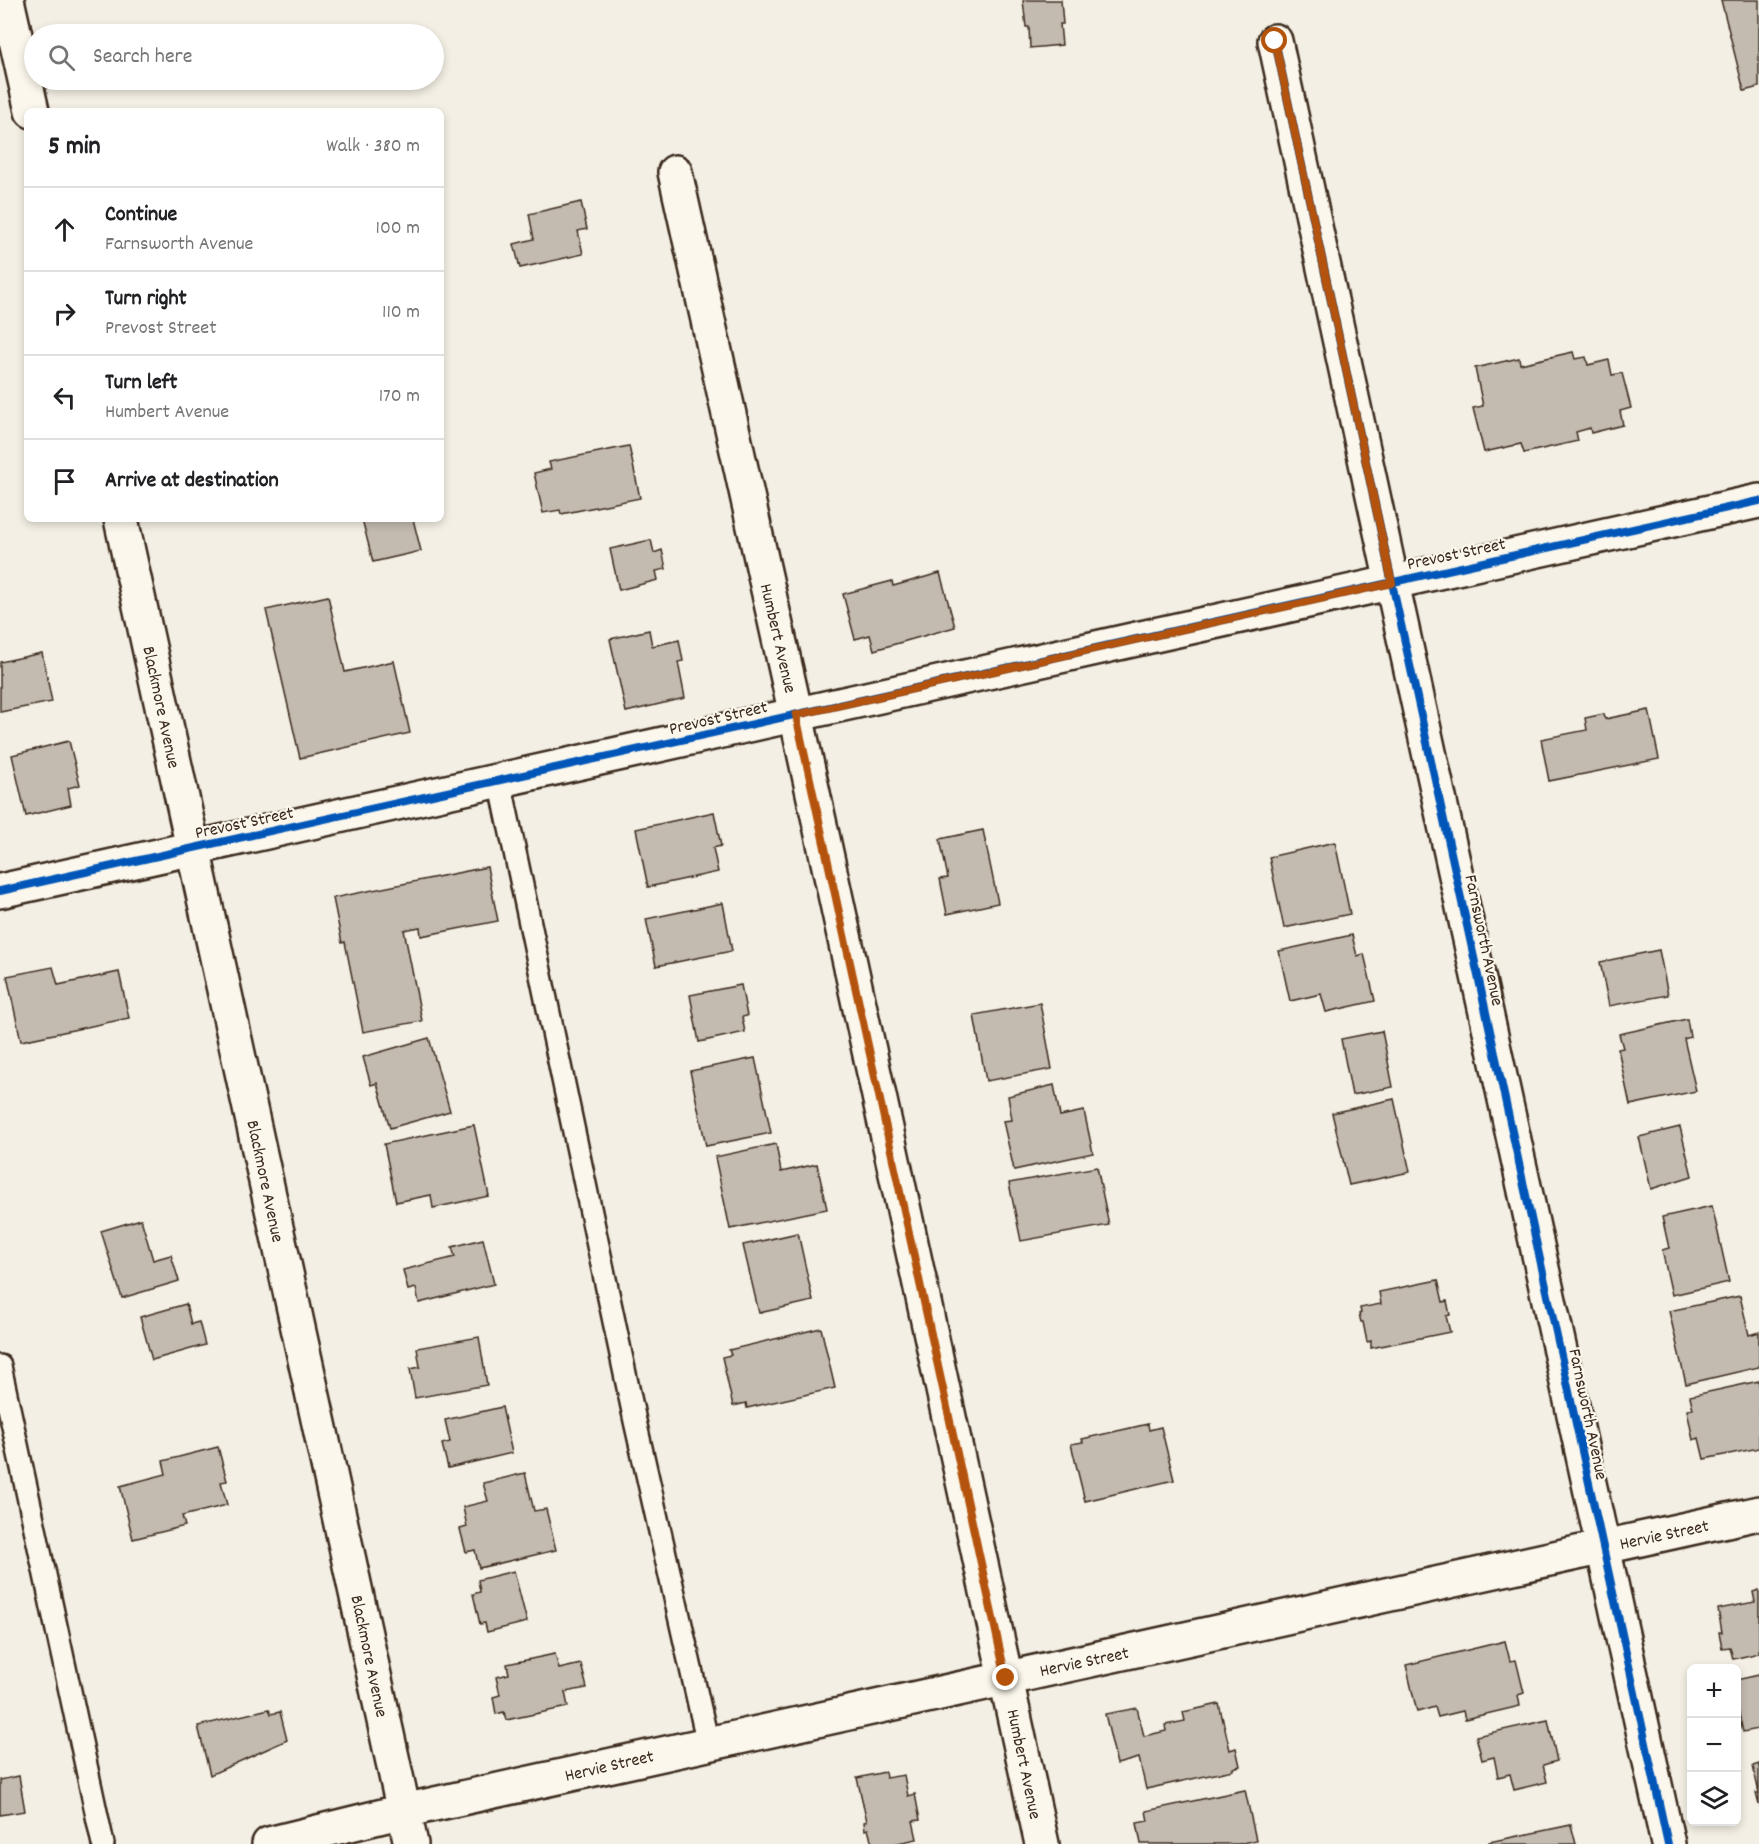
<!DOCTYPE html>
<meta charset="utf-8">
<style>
:root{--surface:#fff;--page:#f2f2f2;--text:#202124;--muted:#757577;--line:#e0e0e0}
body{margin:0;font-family:Dekko,sans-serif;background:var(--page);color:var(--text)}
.controls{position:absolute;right:18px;bottom:18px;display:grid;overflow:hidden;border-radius:9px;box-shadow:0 3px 9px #0003}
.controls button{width:54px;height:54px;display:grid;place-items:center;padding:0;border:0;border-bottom:2px solid var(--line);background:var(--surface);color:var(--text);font:30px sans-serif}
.stop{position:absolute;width:18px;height:18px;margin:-14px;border:4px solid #b45309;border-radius:50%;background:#fff}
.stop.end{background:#b45309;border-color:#fff;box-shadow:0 2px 6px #0008}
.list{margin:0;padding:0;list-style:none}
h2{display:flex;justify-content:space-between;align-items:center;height:78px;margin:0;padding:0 24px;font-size:26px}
h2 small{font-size:20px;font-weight:400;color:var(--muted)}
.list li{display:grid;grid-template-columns:39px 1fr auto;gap:18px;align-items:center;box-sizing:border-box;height:84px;padding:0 24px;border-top:2px solid var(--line)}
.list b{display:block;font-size:22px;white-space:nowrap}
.list p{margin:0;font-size:20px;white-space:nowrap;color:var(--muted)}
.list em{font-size:20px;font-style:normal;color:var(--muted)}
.icon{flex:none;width:33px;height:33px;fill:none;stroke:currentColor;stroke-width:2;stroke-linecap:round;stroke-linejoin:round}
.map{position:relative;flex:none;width:1759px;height:1844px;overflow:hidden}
.search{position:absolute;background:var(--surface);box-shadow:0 3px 9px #0003;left:24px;top:24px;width:420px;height:66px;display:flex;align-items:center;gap:15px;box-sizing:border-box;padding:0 21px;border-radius:33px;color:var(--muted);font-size:22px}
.panel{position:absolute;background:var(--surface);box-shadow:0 3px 9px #0003;left:24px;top:108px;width:420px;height:414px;border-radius:9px}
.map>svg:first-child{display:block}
.building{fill:#c3bbb0;stroke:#3b2a1e;stroke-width:1.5}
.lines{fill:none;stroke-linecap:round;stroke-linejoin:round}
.lane-casing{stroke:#3b2a1e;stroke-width:26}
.street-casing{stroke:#3b2a1e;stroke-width:38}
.lane{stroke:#fbf7ec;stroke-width:21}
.street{stroke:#fbf7ec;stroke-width:33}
.cycleway-casing{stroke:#fbf7ec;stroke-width:11}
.cycleway{stroke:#0057b8;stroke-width:8}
.route{stroke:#b45309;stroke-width:8}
.labels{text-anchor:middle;stroke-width:4.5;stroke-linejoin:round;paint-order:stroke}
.street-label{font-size:18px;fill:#3b2a1e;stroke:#fbf7ec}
</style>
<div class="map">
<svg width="1759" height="1844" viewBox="0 0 1759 1844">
<rect width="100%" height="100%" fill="#f3efe4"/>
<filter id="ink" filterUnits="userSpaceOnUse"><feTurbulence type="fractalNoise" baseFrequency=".0167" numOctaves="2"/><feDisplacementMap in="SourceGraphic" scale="12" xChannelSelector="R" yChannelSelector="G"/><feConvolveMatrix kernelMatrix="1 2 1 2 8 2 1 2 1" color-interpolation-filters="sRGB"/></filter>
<g filter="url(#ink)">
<!-- building -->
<g class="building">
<path d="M1023,0H1061L1063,24H1060L1062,45L1030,48L1029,27H1026Z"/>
<path d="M1721,0H1759V87L1744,91Z"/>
<path d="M581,202L587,229L578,231L583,254L520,268L514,244L534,239L529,214Z"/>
<path d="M1573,352L1575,359L1586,357L1588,365L1609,360L1612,375L1622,373L1631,408L1620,411L1623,425L1591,433L1590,428L1576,432L1578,441L1524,453L1521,444L1484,452L1473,408L1483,406L1475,368L1519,358L1520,364Z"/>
<path d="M629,446L640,498L561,514L560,510L543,513L534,473L551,469L549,462Z"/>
<path d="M362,519H413L421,551L373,562Z"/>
<path d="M651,540L654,553L662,550L666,569L656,571L658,580L619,590L610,549Z"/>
<path d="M940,573L955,627L874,650L870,635L855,639L843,594L892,581L893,586Z"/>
<path d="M328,596L345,672L394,661L410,733L300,758L266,610Z"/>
<path d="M649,630L652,646L679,640L683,661L678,662L685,698L626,712L610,639Z"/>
<path d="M42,653L52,702L0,712V662Z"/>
<path d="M1649,710L1659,759L1549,781L1541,739L1587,730L1585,718L1604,714L1605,719Z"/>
<path d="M69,741L80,785L68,788L71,805L26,816L12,755Z"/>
<path d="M714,812L721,846L713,848L718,872L648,887L636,829Z"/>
<path d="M983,830L998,903L947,914L940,879L948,878L940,839Z"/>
<path d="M1335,842L1350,914L1284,928L1269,857Z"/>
<path d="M487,867L498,921L421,936L420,927L404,930L422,1021L363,1032L345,942L342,943L333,898Z"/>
<path d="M723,903L732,951L656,966L646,919Z"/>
<path d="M1352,935L1357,956L1364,954L1375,1001L1326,1012L1321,994L1290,1001L1279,951Z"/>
<path d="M1659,950L1668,995L1609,1006L1600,962Z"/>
<path d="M53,967L58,985L119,972L129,1018L21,1041L7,976Z"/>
<path d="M741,985L747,1016L742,1017L745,1032L699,1042L690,995Z"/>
<path d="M1040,1003L1052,1069L986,1081L974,1015Z"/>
<path d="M1687,1019L1690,1037L1684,1039L1696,1091L1630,1105L1618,1049L1623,1048L1619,1034Z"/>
<path d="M1382,1031L1393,1087L1352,1095L1341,1039Z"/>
<path d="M429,1038L450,1111L390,1128L377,1083L371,1085L363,1057Z"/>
<path d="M755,1058L771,1133L706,1146L690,1071Z"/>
<path d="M1054,1085L1060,1116L1084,1111L1093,1153L1014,1170L1003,1121L1012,1120L1008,1096Z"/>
<path d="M1394,1099L1410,1172L1349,1185L1332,1113Z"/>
<path d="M474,1125L489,1196L433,1208L431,1195L396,1202L384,1144Z"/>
<path d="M1680,1127L1692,1176L1651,1189L1639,1137Z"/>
<path d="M776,1144L781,1172L817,1164L827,1209L730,1229L715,1157Z"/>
<path d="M1097,1167L1109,1225L1021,1241L1009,1183Z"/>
<path d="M1712,1206L1729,1282L1672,1295L1662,1250L1669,1248L1662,1217Z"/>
<path d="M141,1219L153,1260L171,1255L179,1281L122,1298L101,1231Z"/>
<path d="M798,1233L813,1301L759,1313L743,1245Z"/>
<path d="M483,1239L494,1284L419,1303L416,1288L408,1290L403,1270L455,1257L452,1247Z"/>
<path d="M1438,1280L1443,1302L1447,1301L1450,1315L1446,1316L1450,1332L1371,1348V1341L1367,1342L1363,1322H1361L1359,1314L1361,1313L1360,1308L1381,1304L1379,1292Z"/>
<path d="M1740,1296L1749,1335L1759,1332V1367L1686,1384L1669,1311Z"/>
<path d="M186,1304L191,1324L199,1322L205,1345L152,1360L140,1317Z"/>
<path d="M821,1328L835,1388L747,1408L746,1403L733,1406L722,1357L731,1355L729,1350Z"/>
<path d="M479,1337L487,1385L415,1398L410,1369L420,1367L417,1348Z"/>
<path d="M1759,1381V1448L1704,1459L1699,1438L1693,1440L1687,1410L1693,1409L1690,1396Z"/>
<path d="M502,1407L512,1453L448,1468L442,1444L450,1442L445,1420Z"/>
<path d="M1148,1424L1149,1430L1161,1427L1174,1480L1085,1501L1071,1444L1083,1442L1082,1439Z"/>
<path d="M218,1447L227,1481L221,1482L227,1505L182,1516L185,1526L133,1539L120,1486L166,1474L163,1461Z"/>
<path d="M525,1473L534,1511L546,1509L556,1550L479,1568L475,1550L466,1552L460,1529L467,1527L463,1507L488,1501L483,1483Z"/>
<path d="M514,1571L527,1622L487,1632L485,1623L480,1624L473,1594L480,1592L478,1580Z"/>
<path d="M1759,1590V1653L1733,1659L1730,1647L1722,1648L1719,1632H1722L1718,1609L1755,1602L1753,1592Z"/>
<path d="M1505,1641L1510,1661L1516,1660L1524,1693L1518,1695L1520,1706L1465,1719L1463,1711L1438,1717L1435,1707L1417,1712L1406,1665Z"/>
<path d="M555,1654L559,1669L581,1664L587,1688L565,1692L568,1707L506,1720L504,1712L496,1714L493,1697L500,1695L496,1677L509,1674L507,1664Z"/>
<path d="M1759,1675V1729L1743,1732L1736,1700V1680Z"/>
<path d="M1219,1704L1230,1750L1236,1748L1240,1766L1233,1768V1770L1146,1789L1139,1758L1117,1764L1105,1714L1137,1708L1144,1736L1166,1731L1165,1725L1185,1721L1183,1712Z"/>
<path d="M269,1709L271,1714L280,1712L287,1740L210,1775L198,1726Z"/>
<path d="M1548,1720L1557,1761L1543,1765L1547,1782L1514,1790L1510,1774L1498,1777L1494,1757L1482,1760L1476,1736Z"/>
<path d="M1759,1764V1805L1756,1793H1759L1753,1766Z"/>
<path d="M885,1772L886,1778L904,1775L908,1796L915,1794L920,1820L913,1821L917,1839L893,1844H872L868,1829L865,1830L864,1822L867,1821L857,1778Z"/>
<path d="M19,1776L25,1811L0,1815V1780Z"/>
<path d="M1245,1790L1256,1840L1238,1844H1141L1137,1823L1148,1821L1146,1811Z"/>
<path d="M1571,1825L1576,1844H1490L1489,1842Z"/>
</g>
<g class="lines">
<defs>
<g id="lane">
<path d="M500,781L635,1421L708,1744"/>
<path d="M0,1366L103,1844"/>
</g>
<g id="street">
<path d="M7,0L32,111"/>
<path d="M1275,41L1392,583L1668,1844"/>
<path d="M675,172L796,715L1042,1844"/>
<path d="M121,519L411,1844"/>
<path d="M0,891L1759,501"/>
<path d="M269,1844L403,1811L1759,1513"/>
</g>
</defs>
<!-- lane casing -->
<use href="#lane" class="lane-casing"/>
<!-- street casing -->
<use href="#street" class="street-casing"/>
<!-- lane -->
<use href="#lane" class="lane"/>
<!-- street -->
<use href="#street" class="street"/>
<defs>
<g id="cycleway">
<path d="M1275,41L1392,583L1668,1844"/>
<path d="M0,891L1759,501"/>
</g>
</defs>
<!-- cycleway casing -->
<use href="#cycleway" class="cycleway-casing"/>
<!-- cycleway -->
<use href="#cycleway" class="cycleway"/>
</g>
</g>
<g class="lines" filter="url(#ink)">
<!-- route -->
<path class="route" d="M1006,1678L796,715L1392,583L1275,41"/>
</g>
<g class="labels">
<!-- street labels -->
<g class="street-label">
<text transform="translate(1456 553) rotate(-12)" y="6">Prevost Street</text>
<text transform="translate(779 638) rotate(77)" y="6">Humbert Avenue</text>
<text transform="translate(162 707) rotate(78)" y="6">Blackmore Avenue</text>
<text transform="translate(718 717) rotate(-13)" y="6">Prevost Street</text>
<text transform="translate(244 822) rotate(-12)" y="6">Prevost Street</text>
<text transform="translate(1485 940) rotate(78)" y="6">Farnsworth Avenue</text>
<text transform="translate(266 1181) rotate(78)" y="6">Blackmore Avenue</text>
<text transform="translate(1589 1414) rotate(78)" y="6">Farnsworth Avenue</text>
<text transform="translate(1664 1534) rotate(-12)" y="6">Hervie Street</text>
<text transform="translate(370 1656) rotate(78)" y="6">Blackmore Avenue</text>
<text transform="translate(1084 1661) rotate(-12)" y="6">Hervie Street</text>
<text transform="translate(1025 1764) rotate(78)" y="6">Humbert Avenue</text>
<text transform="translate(609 1765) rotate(-13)" y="6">Hervie Street</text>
</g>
</g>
</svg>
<div class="controls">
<button>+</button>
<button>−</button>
<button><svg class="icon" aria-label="layers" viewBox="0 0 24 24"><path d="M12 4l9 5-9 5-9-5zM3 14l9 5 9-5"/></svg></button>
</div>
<div class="stop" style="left:1275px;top:41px"></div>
<div class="stop end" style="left:1006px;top:1678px"></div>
<div class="search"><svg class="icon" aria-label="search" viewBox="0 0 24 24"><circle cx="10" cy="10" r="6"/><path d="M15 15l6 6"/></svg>Search here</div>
<section class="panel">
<h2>5 min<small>Walk · 380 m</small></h2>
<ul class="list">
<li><svg class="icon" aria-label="ahead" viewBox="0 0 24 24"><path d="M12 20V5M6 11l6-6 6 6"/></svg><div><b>Continue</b><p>Farnsworth Avenue</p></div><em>100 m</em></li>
<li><svg class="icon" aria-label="right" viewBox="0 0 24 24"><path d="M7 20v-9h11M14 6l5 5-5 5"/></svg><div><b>Turn right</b><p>Prevost Street</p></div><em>110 m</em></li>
<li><svg class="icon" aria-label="left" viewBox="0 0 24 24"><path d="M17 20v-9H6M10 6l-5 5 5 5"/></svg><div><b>Turn left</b><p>Humbert Avenue</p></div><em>170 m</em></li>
<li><svg class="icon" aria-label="arrive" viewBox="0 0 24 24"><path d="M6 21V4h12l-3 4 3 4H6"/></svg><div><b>Arrive at destination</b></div></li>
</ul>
</section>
</div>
